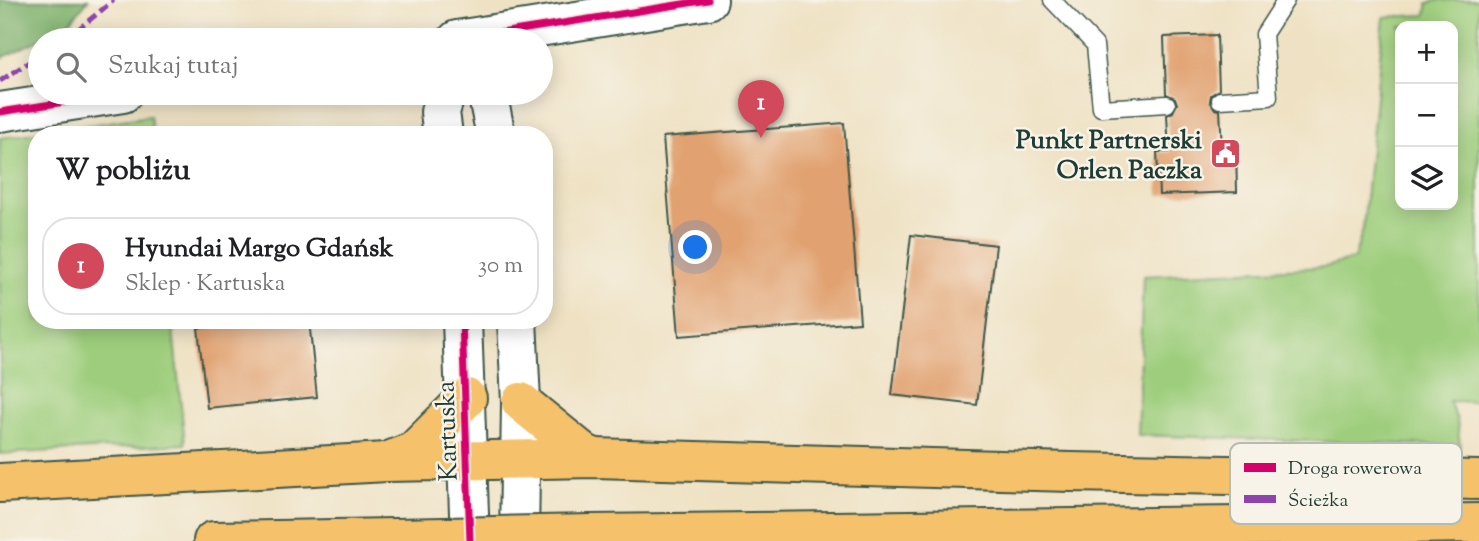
<!DOCTYPE html>
<html lang="pl">
<meta charset="utf-8">
<style>
:root{--surface:#fff;--page:#f2f2f2;--text:#202124;--muted:#757577;--line:#e0e0e0;--accent:#d1495b}
body{margin:0;font-family:"Sorts Mill Goudy",serif;background:var(--page);color:var(--text)}
.controls{position:absolute;right:21px;top:21px;display:grid;overflow:hidden;border-radius:14px;box-shadow:0 4px 18px #0003}
.controls button{width:63px;height:63px;display:grid;place-items:center;padding:0;border:0;border-bottom:2px solid var(--line);background:var(--surface);color:var(--text);font:35px sans-serif}
.you{position:absolute;left:696px;top:248px;width:24px;height:24px;margin:-18px;border:5px solid #fff;border-radius:50%;background:#1a73e8;box-shadow:0 0 0 10px #1a73e833}
.badge{display:grid;place-items:center;width:46px;height:46px;border-radius:50%;background:var(--accent);color:#fff;font-size:23px;font-weight:700}
.pin{position:absolute;translate:-50% -58px;filter:drop-shadow(0 2px 4px #0008)}
.pin::after{content:'';position:absolute;top:37px;width:24px;height:21px;background:inherit;clip-path:polygon(0 0,100% 0,50% 100%)}
.list{margin:0;padding:0;list-style:none}
h2{display:flex;justify-content:space-between;align-items:center;height:91px;margin:0;padding:0 28px;font-size:30px}
h2 small{font-size:23px;font-weight:400;color:var(--muted)}
.list li{display:grid;grid-template-columns:46px 1fr auto;gap:21px;align-items:center;box-sizing:border-box;height:98px;margin:0 14px 14px;padding:0 14px;border:2px solid var(--line);border-radius:28px}
.list b{display:block;font-size:26px;white-space:nowrap}
.list p{margin:0;font-size:23px;white-space:nowrap;color:var(--muted)}
.list em{font-size:23px;font-style:normal;color:var(--muted)}
.icon{flex:none;width:38px;height:38px;fill:none;stroke:currentColor;stroke-width:2;stroke-linecap:round;stroke-linejoin:round}
.map{position:relative;flex:none;width:1479px;height:541px;overflow:hidden}
.search{position:absolute;background:var(--surface);box-shadow:0 4px 18px #0003;left:28px;top:28px;width:525px;height:77px;display:flex;align-items:center;gap:18px;box-sizing:border-box;padding:0 24px;border-radius:38px;color:var(--muted);font-size:26px}
.panel{position:absolute;background:var(--surface);box-shadow:0 4px 18px #0003;left:28px;top:126px;width:525px;height:203px;border-radius:28px}
.map>svg:first-child{display:block}
.green{fill:#9ece7d;stroke:#5e8658;stroke-width:2;fill-rule:evenodd}
.forest{fill:#7eb16c;stroke:#4e7750;stroke-width:2}
.building{fill:#e1a16f}
.lines{fill:none;stroke-linecap:round;stroke-linejoin:round}
.service-casing{stroke:#3e564a;stroke-width:19}
.tertiary-casing{stroke:#3e564a;stroke-width:42}
.primary-casing{stroke:#3e564a;stroke-width:42}
.service{stroke:#fff;stroke-width:16}
.tertiary{stroke:#fff;stroke-width:38}
.primary{stroke:#f5c16b;stroke-width:38}
.primary-bridge-casing{stroke:#3e564a;stroke-width:42;stroke-linecap:butt}
.primary-bridge{stroke:#f5c16b;stroke-width:38}
.quiet{stroke:#8e44ad;stroke-width:5;stroke-dasharray:10 5;stroke-linecap:butt}
.cycleway-casing{stroke:#f7f3e8;stroke-width:11}
.cycleway{stroke:#d6006c;stroke-width:7}
.labels{text-anchor:middle;stroke-width:5;stroke-linejoin:round;paint-order:stroke}
.poi-label{font-size:26px;font-weight:bold;fill:#1f3d34;stroke:#f7f3e8;text-anchor:end}
.street-label{font-size:26px;fill:#1f3d34;stroke:#f7f3e8}
.key{fill:#f7f3e8;stroke:#b6bcb2;stroke-width:2}
.key-label{font-size:19px;fill:#1f3d34}
</style>
<div class="map">
<svg width="1479" height="541" viewBox="0 0 1479 541">
<rect width="100%" height="100%" fill="#f7f3e8"/>
<filter id="ink" filterUnits="userSpaceOnUse"><feTurbulence type="fractalNoise" baseFrequency=".0143" numOctaves="2"/><feDisplacementMap in="SourceGraphic" scale="14" xChannelSelector="R" yChannelSelector="G"/><feConvolveMatrix kernelMatrix="1 2 1 2 8 2 1 2 1" color-interpolation-filters="sRGB"/></filter>
<filter id="wash" filterUnits="userSpaceOnUse"><feTurbulence type="fractalNoise" baseFrequency=".00686" numOctaves="4" result="noise"/><feDisplacementMap in="SourceGraphic" scale="28" xChannelSelector="R" yChannelSelector="G"/><feGaussianBlur stdDeviation="1.57" result="paint"/><feColorMatrix in="noise" values="0 0 0 0 0 0 0 0 0 0 0 0 0 0 0 0 0 1.4 0 .05"/><feComposite in="paint" operator="in"/></filter>
<g filter="url(#wash)">
<rect width="100%" height="100%" fill="#efe2c4"/>
<!-- green -->
<g class="green">
<path d="M1439,0H1479V402L1449,401L1457,420L1460,446L1137,435L1143,276L1325,267L1354,259L1363,229L1384,17L1426,15L1428,3ZM1400,26H1453V205H1400Z"/>
<path d="M150,116L153,135H37V320H172L185,444L0,454V138Z"/>
</g>
<!-- forest -->
<path class="forest" d="M0,0H88L67,26L0,59Z"/>
<g id="blocks">
<!-- building -->
<g class="building">
<path d="M1217,35L1219,90L1211,95L1210,101L1215,109L1220,110L1222,150L1236,149L1237,192L1159,195L1157,152H1169L1167,115L1173,112L1177,104L1175,98L1166,94L1164,37Z"/>
<path d="M844,123L860,322L679,336L663,137Z"/>
<path d="M911,235L996,245L977,405L892,395Z"/>
<path d="M274,320H309L317,397L207,408L198,328Z"/>
</g>
</g>
</g>
<g filter="url(#ink)">
<use href="#blocks" fill-opacity="0" stroke="#3e564a" stroke-width="2"/>
<g class="lines">
<defs>
<g id="service">
<path d="M1052,0L1095,45L1101,108L1167,104"/>
<path d="M1220,100L1269,97L1264,34L1286,0"/>
</g>
<g id="tertiary">
<path d="M457,40L708,0"/>
<path d="M487,93L496,135"/>
<path d="M0,112L123,93"/>
<path d="M443,135L440,112L446,93"/>
<path d="M462,320L470,541"/>
<path d="M517,320L521,402L519,541"/>
</g>
<g id="primary">
<path d="M521,402L585,454L595,458"/>
<path d="M389,461L414,451L467,398"/>
<path d="M0,483L387,462L595,458L1071,472L1479,480"/>
<path d="M591,534L1479,523"/>
<path d="M213,541L394,538"/>
</g>
</defs>
<!-- service casing -->
<use href="#service" class="service-casing"/>
<!-- tertiary casing -->
<use href="#tertiary" class="tertiary-casing"/>
<!-- primary casing -->
<use href="#primary" class="primary-casing"/>
<!-- service -->
<use href="#service" class="service"/>
<!-- tertiary -->
<use href="#tertiary" class="tertiary"/>
<!-- primary -->
<use href="#primary" class="primary"/>
<defs>
<path id="primary-bridge" d="M394,538L591,534"/>
</defs>
<!-- primary-bridge casing -->
<use href="#primary-bridge" class="primary-bridge-casing"/>
<!-- primary-bridge -->
<use href="#primary-bridge" class="primary-bridge"/>
<!-- quiet -->
<g class="quiet">
<path d="M65,40L114,0"/>
<path d="M0,81L40,55"/>
</g>
<defs>
<g id="cycleway">
<path d="M457,40L708,0"/>
<path d="M0,112L123,93"/>
<path d="M462,320L470,541"/>
</g>
</defs>
<!-- cycleway casing -->
<use href="#cycleway" class="cycleway-casing"/>
<!-- cycleway -->
<use href="#cycleway" class="cycleway"/>
</g>
</g>
<!-- icons -->
<defs>
<symbol id="civic-square" viewBox="-11 -11 22 22"><rect x="-9" y="-9" width="18" height="18" rx="4" fill="#d1495b" stroke="#f7f3e8"/><path d="M-.6-6.5H3V-4.5H.6V-3L4-1V1h2V6H-6V1h2V-1L-.6-3ZM-1.2 2.5V6h2.4V2.5Z" fill="#fff"/></symbol>
</defs>
<g fill-rule="evenodd">
<use href="#civic-square" x="1208" y="136" width="35" height="35"/>
</g>
<g class="labels">
<!-- poi labels -->
<g class="poi-label">
<text x="1202" y="148">Punkt Partnerski<tspan x="1202" dy="30">Orlen Paczka</tspan></text>
</g>
<!-- street labels -->
<g class="street-label">
<text transform="translate(446 431) rotate(-92)" y="9">Kartuska</text>
</g>
</g>
<!-- legend -->
<rect x="1230" y="443" width="232" height="81" rx="10" class="key"/>
<rect x="1244" y="463" width="32" height="9" fill="#d6006c"/>
<rect x="1244" y="495" width="32" height="8" fill="#8e44ad"/>
<g class="key-label">
<text x="1288" y="474">Droga rowerowa</text>
<text x="1288" y="506">Ścieżka</text>
</g>
</svg>
<div class="controls">
<button>+</button>
<button>−</button>
<button><svg class="icon" aria-label="layers" viewBox="0 0 24 24"><path d="M12 4l9 5-9 5-9-5zM3 14l9 5 9-5"/></svg></button>
</div>
<div class="you"></div>
<div class="pin badge" style="left:761px;top:138px">1</div>
<div class="search"><svg class="icon" aria-label="search" viewBox="0 0 24 24"><circle cx="10" cy="10" r="6"/><path d="M15 15l6 6"/></svg>Szukaj tutaj</div>
<section class="panel">
<h2>W pobliżu<small></small></h2>
<ul class="list">
<li><span class="badge">1</span><div><b>Hyundai Margo Gdańsk</b><p>Sklep · Kartuska</p></div><em>30 m</em></li>
</ul>
</section>
</div>
